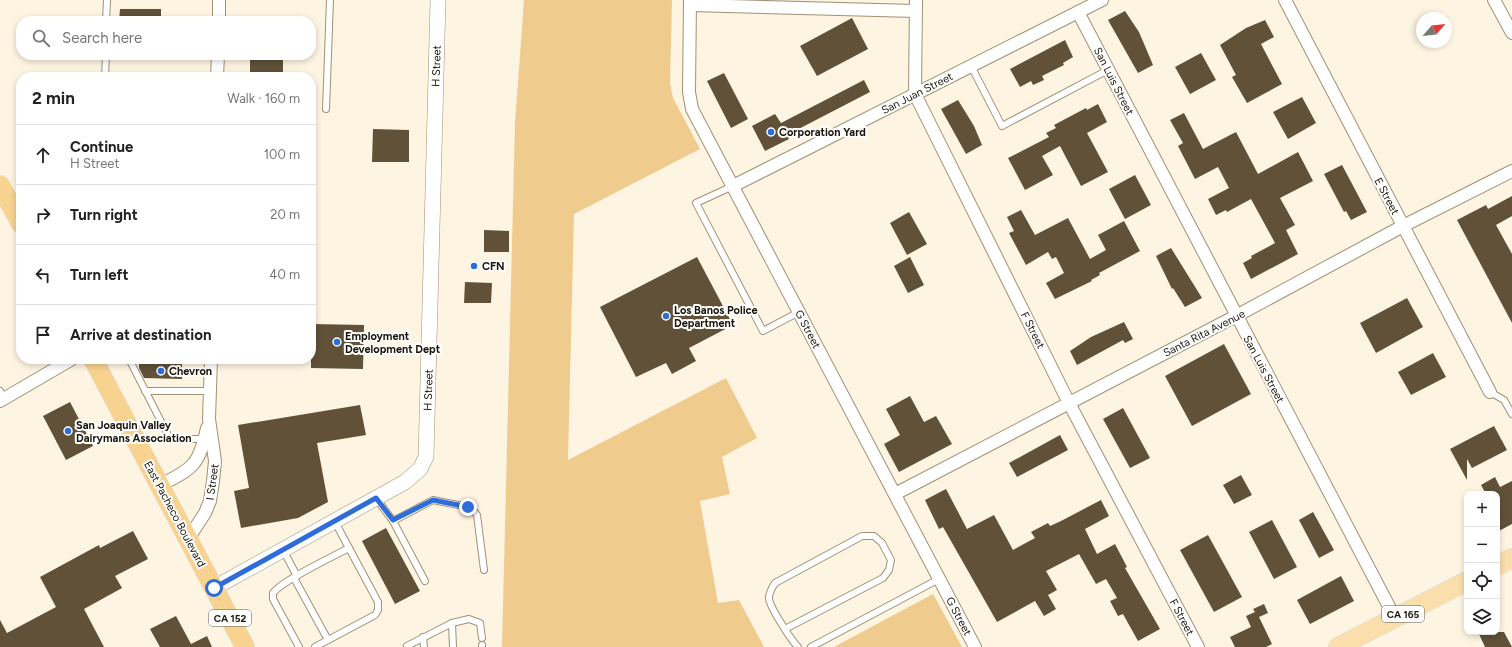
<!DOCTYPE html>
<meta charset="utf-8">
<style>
:root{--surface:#fff;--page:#f2f2f2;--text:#222;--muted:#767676;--line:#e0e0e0}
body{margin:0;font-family:Figtree,sans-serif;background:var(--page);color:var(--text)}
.controls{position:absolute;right:12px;bottom:12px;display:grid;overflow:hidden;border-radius:8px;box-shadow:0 2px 6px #0003}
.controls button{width:36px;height:36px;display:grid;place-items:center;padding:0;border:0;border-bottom:1px solid var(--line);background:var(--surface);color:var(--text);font:20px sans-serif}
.compass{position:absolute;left:1416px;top:12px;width:36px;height:36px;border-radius:50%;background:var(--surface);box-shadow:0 2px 6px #0003;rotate:62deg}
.stop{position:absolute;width:12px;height:12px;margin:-9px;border:3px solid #2e6cda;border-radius:50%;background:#fff}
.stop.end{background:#2e6cda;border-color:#fff;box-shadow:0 1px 4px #0008}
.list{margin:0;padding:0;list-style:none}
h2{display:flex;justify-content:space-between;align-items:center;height:52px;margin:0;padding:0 16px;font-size:17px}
h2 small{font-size:13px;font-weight:400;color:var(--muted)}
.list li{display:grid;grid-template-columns:26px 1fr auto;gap:12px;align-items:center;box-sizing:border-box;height:60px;padding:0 16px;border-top:1px solid var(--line)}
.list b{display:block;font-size:15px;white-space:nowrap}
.list p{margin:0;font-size:13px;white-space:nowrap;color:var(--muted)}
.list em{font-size:13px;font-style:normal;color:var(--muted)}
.icon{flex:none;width:22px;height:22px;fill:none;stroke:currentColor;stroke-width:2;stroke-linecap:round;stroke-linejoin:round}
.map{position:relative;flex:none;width:1512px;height:647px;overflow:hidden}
.search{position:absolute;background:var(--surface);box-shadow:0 2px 6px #0003;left:16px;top:16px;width:300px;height:44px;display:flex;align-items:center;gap:10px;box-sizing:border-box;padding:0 14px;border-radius:16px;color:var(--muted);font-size:15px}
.panel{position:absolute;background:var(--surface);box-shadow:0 2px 6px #0003;left:16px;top:72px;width:300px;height:292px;border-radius:16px}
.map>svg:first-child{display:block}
.green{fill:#efcb8d}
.building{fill:#605138}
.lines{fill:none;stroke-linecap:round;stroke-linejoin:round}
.service-casing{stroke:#a19175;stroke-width:8}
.minor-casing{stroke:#a19175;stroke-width:14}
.tertiary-casing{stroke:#a19175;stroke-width:16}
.primary-casing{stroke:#dfdedd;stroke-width:20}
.trunk-casing{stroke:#dfdedd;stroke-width:20}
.service{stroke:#fff;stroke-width:6}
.minor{stroke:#fff;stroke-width:12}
.tertiary{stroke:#fff;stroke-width:15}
.primary{stroke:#fadeac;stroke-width:19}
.trunk{stroke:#f8d390;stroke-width:19}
.route{stroke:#2e6cda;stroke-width:5}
.poi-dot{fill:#2e6cda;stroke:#fff;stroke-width:1.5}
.labels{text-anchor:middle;stroke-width:4;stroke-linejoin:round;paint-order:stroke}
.shield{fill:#fff;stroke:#5f5b54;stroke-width:1}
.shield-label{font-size:10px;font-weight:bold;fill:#1b150a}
.street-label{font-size:11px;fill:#1b150a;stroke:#fff}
.poi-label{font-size:11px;font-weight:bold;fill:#1b150a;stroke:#fff;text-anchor:start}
</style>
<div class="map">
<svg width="1512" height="647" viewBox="0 0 1512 647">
<rect width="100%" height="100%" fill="#fef4e2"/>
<!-- green -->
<g class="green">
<path d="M524,0H672L670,83L673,98L700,149L574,214L568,460L726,378L757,438L722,457L730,494L700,501L718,603L739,600L764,647H502L515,123Z"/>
<path d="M933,594L962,647H834Z"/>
</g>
<!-- building -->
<g class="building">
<path d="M120,9H161V21H119Z"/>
<path d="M1125,11L1139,32L1153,65L1138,73L1108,20Z"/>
<path d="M852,18L868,49L817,76L800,46Z"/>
<path d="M1265,20L1274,37L1261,44L1282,84L1247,103L1232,77L1236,75L1220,45L1246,28Z"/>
<path d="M1065,40L1073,57L1063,63L1064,65L1042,76L1044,80L1033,85L1031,81L1020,87L1010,69Z"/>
<path d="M1201,53L1216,80L1190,94L1175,67Z"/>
<rect x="250" y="55" width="33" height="22"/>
<path d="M724,73L748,119L731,128L707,81Z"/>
<path d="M864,80L870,92L787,135L789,139L765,151L752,126L775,114L781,123Z"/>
<path d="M1302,97L1316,123L1288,139L1273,112Z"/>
<path d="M958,100L974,126L982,145L966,154L941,109Z"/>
<path d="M1098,104L1107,122L1087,133L1108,172L1081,186L1060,146L1042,156L1053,175L1025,190L1008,158L1049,137L1046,133L1056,128L1054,125L1086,108L1087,110Z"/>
<path d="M1184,113L1203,149L1236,132L1258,174L1298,152L1313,181L1280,198L1295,225L1286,230L1298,254L1251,279L1243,263L1252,258L1251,256L1275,243L1251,199L1227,212L1226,210L1216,215L1208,199L1229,188L1218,167L1195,179L1178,146L1183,143L1170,120Z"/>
<path d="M373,129L409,130V162H372Z"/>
<path d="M1342,165L1367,212L1351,220L1346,211L1344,212L1324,174Z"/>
<path d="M1135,175L1151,205L1125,219L1109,189Z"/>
<path d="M1512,196V216L1496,225L1512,254V323L1457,220L1486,205L1488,209Z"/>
<path d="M1021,210L1035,235L1068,218L1090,259L1106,250L1098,235L1124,221L1140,251L1099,273L1100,275L1091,280L1092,281L1055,299L1046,283L1064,273L1056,257L1052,259L1048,252L1026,265L1009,233L1014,231L1007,217Z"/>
<path d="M909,212L927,244L907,255L890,223Z"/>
<path d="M484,230L509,231V252H484Z"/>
<path d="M1171,248L1202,298L1185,307L1173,288L1172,289L1156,256Z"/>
<path d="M697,257L733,325L689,348L696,361L672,374L666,363L636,377L600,307Z"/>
<path d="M910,257L924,285L908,293L894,266Z"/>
<path d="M465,282L492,283L491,303H464Z"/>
<path d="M1407,298L1423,327L1376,353L1360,323Z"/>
<path d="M1124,322L1133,339L1125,343L1123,340L1077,365L1070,351L1091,337Z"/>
<path d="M311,324L364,325L363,369L311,368Z"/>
<path d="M1224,344L1251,394L1192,426L1165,376Z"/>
<path d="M1433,353L1446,377L1411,395L1398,372Z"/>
<path d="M139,359H182V379L144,378L139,368Z"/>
<path d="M910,396L924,422L936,416L952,444L899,472L884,444L900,435L886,409Z"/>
<path d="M70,402L93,446L66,460L43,416Z"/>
<path d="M360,405L366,435L317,443L328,502L298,518L241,528L234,491L249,488L238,425Z"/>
<path d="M1123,408L1150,458L1130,468L1103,419Z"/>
<path d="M1494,426L1507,450L1472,468L1467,459V480L1450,449Z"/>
<path d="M1060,435L1068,450L1017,477L1009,463Z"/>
<path d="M1241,475L1252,495L1234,504L1223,485Z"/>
<path d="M1495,477L1500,487L1512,481V524L1497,532V494H1486L1481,485Z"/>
<path d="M946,489L967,529L994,515L1013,550L1035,538L1031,532L1048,523L1050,526L1061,521L1101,500L1109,516L1085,529L1097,554L1115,544L1127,567L1125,568L1160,629L1138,641L1123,614L1118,616L1110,601L1117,598L1106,579L1096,584L1079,554L1046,571L1057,590L1048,595L1056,609L1044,616L1035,601L997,622L943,527L939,529L925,500Z"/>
<path d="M1313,512L1334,550L1319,558L1299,520Z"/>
<path d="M1272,520L1297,567L1274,579L1249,532Z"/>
<path d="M386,528L420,591L395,604L362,541Z"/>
<path d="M133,531L148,559L115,576L122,588L84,609L104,647H0V620L7,633L56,607L40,577L99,545L100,548Z"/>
<path d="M1208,535L1242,597L1214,612L1180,550Z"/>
<path d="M1341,576L1354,601L1310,624L1297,600Z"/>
<path d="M1264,604L1268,613L1259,617L1272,644L1266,647H1235L1230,637L1251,627L1246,616L1255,612L1253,609Z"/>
<path d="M176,616L191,644L207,636L212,647H160L150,629Z"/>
<path d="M1478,632H1504L1512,647H1485Z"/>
</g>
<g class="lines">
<defs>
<g id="service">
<path d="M106,21L107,0"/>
<path d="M971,66L1002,126L1108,70"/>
<path d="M105,77L106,55"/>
<path d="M326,109L330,0"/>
<path d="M733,186L696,203L763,331L799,312"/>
<path d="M129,359L170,439H205"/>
<path d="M0,391L4,398"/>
<path d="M145,391H210"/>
<path d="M1490,392L1504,400L1512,414"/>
<path d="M376,498L393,521L425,581"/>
<path d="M393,521L433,500L468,507L473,510L477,515L484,570"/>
<path d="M283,550L297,576"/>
<path d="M294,578L328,640"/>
<path d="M452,623L453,647"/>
<path d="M785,629L883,578L889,570L891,560L882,543L874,536H862L775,583C772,588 769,592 769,598C769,606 791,640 798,647"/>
<path d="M423,637L424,647"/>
<path d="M407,646L452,623L469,619L480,623L482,638"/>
<path d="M299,647L273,599V593C283,580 332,557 349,548"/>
<path d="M315,647L375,615L378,610V602L335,522"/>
<path d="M482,647V645"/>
<path d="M811,647L939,579"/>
</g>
<g id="minor">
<path d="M690,0L689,92L692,109L975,647"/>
<path d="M916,0L915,94L1069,403L1198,647"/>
<path d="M1285,0L1490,392"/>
<path d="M1494,0L1512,33"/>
<path d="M690,5L916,11"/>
<path d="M1078,12L1395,618"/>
<path d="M219,21V0"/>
<path d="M217,77L218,55"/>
<path d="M733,186L1102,0"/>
<path d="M0,401L72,359"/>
<path d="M159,486C193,468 199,466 207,428"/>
<path d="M895,494L1236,316L1403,226L1512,171"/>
<path d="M188,539L205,513L210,501L213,481L215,461L209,419L211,359"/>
</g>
<path id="tertiary" d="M214,588L405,482L420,469L426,457L438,0"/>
<g id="primary">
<path d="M1497,566L1512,558"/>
<path d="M1338,647L1467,581"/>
</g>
<g id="trunk">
<path d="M0,185L21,224"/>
<path d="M93,359L245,647"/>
</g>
</defs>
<!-- service casing -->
<use href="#service" class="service-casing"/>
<!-- minor casing -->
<use href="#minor" class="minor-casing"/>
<!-- tertiary casing -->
<use href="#tertiary" class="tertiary-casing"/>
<!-- primary casing -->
<use href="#primary" class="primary-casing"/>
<!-- trunk casing -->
<use href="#trunk" class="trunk-casing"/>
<!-- service -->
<use href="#service" class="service"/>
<!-- minor -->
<use href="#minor" class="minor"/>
<!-- tertiary -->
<use href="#tertiary" class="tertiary"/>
<!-- primary -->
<use href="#primary" class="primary"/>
<!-- trunk -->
<use href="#trunk" class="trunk"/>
</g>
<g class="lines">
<!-- route -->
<path class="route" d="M214,588L376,498L393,520L433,500L468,507"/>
</g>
<!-- markers -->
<g class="poi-dot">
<circle cx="771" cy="132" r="4"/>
<circle cx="474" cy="266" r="4"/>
<circle cx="666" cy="316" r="4"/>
<circle cx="337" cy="342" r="4"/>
<circle cx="161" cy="371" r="4"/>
<circle cx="68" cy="431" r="4"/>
</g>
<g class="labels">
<!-- shield labels -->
<g class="shield">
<rect x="1382" y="606" width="42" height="16" rx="3"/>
<rect x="209" y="610" width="42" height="16" rx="3"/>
</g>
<g class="shield-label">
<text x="1403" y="618">CA 165</text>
<text x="230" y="622">CA 152</text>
</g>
<!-- street labels -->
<g class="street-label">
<text transform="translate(436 66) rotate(-88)" y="4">H Street</text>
<text transform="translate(1114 81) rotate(63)" y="4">San Luis Street</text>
<text transform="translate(917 93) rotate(-27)" y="4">San Juan Street</text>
<text transform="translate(1387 196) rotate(62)" y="4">E Street</text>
<text transform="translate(808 329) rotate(62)" y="4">G Street</text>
<text transform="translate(1033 330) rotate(63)" y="4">F Street</text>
<text transform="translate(1204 333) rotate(-27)" y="4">Santa Rita Avenue</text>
<text transform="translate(1264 369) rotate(62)" y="4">San Luis Street</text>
<text transform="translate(428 390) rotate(-88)" y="4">H Street</text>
<text transform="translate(212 482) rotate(-82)" y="4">I Street</text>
<text transform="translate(175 514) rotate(62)" y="4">East Pacheco Boulevard</text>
<text transform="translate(959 616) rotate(62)" y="4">G Street</text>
<text transform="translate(1182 617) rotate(62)" y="4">F Street</text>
</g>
<!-- poi labels -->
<g class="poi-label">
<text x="779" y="136">Corporation Yard</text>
<text x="482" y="270">CFN</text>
<text x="674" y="314">Los Banos Police<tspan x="674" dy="13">Department</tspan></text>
<text x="345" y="340">Employment<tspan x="345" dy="13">Development Dept</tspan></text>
<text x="169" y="375">Chevron</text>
<text x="76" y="429">San Joaquin Valley<tspan x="76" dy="13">Dairymans Association</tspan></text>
</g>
</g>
</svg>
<div class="controls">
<button>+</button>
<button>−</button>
<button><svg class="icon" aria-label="locate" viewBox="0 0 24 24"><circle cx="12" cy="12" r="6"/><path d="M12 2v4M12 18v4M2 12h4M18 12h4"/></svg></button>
<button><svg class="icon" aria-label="layers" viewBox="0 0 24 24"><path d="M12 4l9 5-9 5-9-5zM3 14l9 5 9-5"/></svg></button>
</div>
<svg class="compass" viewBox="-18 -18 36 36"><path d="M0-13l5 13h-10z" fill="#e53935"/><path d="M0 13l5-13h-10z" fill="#767676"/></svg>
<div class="stop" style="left:214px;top:588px"></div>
<div class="stop end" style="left:468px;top:507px"></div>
<div class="search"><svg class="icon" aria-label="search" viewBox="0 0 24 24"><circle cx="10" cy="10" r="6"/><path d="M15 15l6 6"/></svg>Search here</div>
<section class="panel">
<h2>2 min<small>Walk · 160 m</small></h2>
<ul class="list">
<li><svg class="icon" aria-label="ahead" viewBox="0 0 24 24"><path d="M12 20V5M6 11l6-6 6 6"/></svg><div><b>Continue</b><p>H Street</p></div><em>100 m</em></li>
<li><svg class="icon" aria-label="right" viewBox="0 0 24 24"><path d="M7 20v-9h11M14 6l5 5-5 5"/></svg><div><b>Turn right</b></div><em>20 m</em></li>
<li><svg class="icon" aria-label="left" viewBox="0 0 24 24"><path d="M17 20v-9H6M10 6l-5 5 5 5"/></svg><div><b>Turn left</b></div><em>40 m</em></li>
<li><svg class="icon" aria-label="arrive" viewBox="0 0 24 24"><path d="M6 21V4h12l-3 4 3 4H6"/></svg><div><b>Arrive at destination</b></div></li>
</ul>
</section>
</div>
